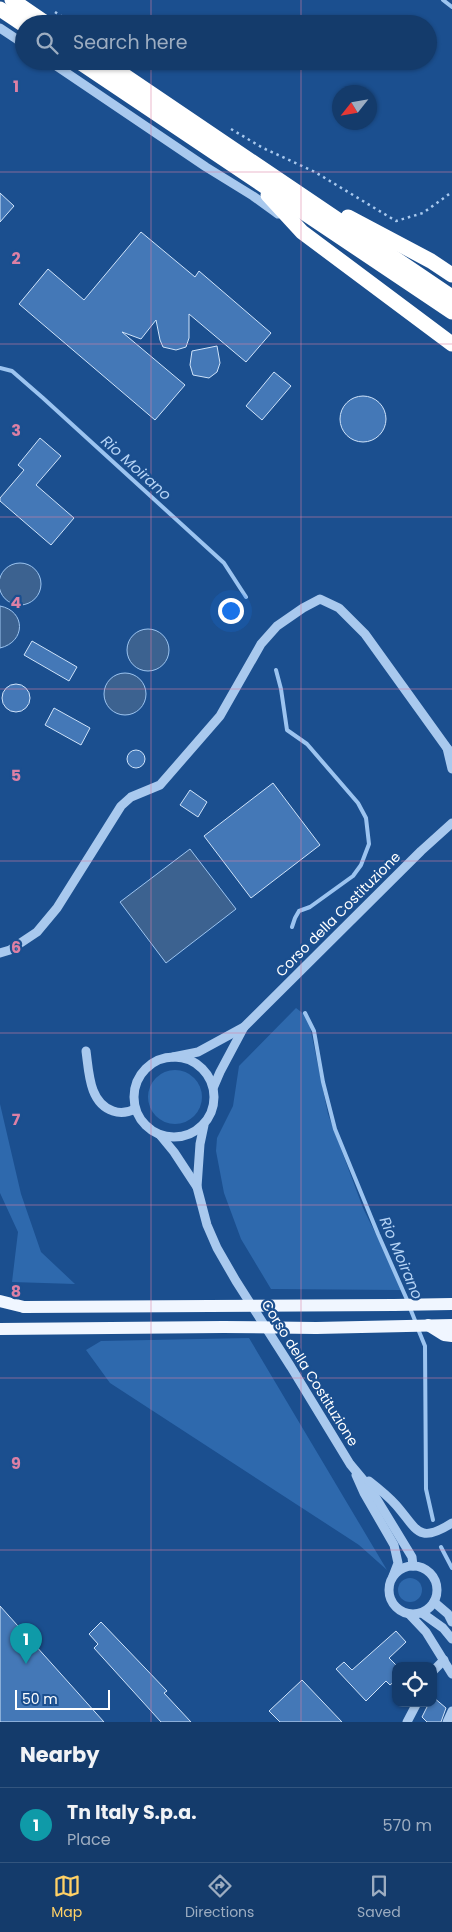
<!DOCTYPE html>
<style>
:root{--surface:#143b6b;--page:#1d4271;--text:#f1f3f6;--muted:#9dadc1;--line:#33557e;--accent:#ffd166}
body{margin:0;font-family:Poppins,sans-serif;background:var(--page);color:var(--text)}
.controls{position:absolute;right:15px;bottom:15px;display:grid;overflow:hidden;border-radius:10px;box-shadow:0 1px 4px #0004}
.controls button{width:45px;height:45px;display:grid;place-items:center;padding:0;border:0;border-bottom:1px solid var(--line);background:var(--surface);color:var(--text);font:25px sans-serif}
.compass{position:absolute;left:332px;top:85px;width:45px;height:45px;border-radius:50%;background:var(--surface);box-shadow:0 1px 4px #0004;rotate:239deg}
.scale{position:absolute;left:15px;bottom:12px;width:95px;box-sizing:border-box;padding-left:5px;border:2px solid #fff;border-top:0;font-size:14px;line-height:18px;white-space:nowrap;color:#fff;-webkit-text-stroke:4px #1b4f8f;paint-order:stroke}
.you{position:absolute;left:230px;top:610px;width:18px;height:18px;margin:-12px;border:4px solid #fff;border-radius:50%;background:#1a73e8;box-shadow:0 0 0 8px #1a73e833}
.badge{display:grid;place-items:center;width:32px;height:32px;border-radius:50%;background:var(--accent);color:#fff;font-size:16px;font-weight:700}
.pin{position:absolute;translate:-50% -41px;filter:drop-shadow(0 1px 2px #0008)}
.pin::after{content:'';position:absolute;top:26px;width:18px;height:15px;background:inherit;clip-path:polygon(0 0,100% 0,50% 100%)}
.list{margin:0;padding:0;list-style:none}
h2{display:flex;justify-content:space-between;align-items:center;height:65px;margin:0;padding:0 20px;font-size:21px}
h2 small{font-size:16px;font-weight:400;color:var(--muted)}
.list li{display:grid;grid-template-columns:32px 1fr auto;gap:15px;align-items:center;box-sizing:border-box;height:75px;padding:0 20px;border-top:1px solid var(--line)}
.list b{display:block;font-size:19px;white-space:nowrap}
.list p{margin:0;font-size:16px;white-space:nowrap;color:var(--muted)}
.list em{font-size:16px;font-style:normal;color:var(--muted)}
.icon{flex:none;width:28px;height:28px;fill:none;stroke:currentColor;stroke-width:2;stroke-linecap:round;stroke-linejoin:round}
.map{position:relative;flex:none;width:452px;height:1722px;overflow:hidden}
.search{position:absolute;background:var(--surface);box-shadow:0 1px 4px #0004;left:15px;right:15px;top:15px;height:55px;display:flex;align-items:center;gap:12px;box-sizing:border-box;padding:0 18px;border-radius:28px;color:var(--muted);font-size:19px}
.sheet{height:140px;background:var(--surface)}
nav{display:flex;justify-content:space-around;align-items:center;box-sizing:border-box;height:70px;border-top:1px solid var(--line);background:var(--surface);font-size:14px;color:var(--muted)}
nav a{display:grid;justify-items:center;gap:2px}
nav .on{color:var(--accent)}
.map>svg:first-child{display:block}
.green{fill:#2e69ad}
.water{fill:#3c6290;stroke:#9cc4f0}
.lines{fill:none;stroke-linecap:round;stroke-linejoin:round}
.stream{stroke:#9cc4f0;stroke-width:4}
.building{fill:#4478b7;stroke:#cfe3fa}
.path{stroke:#a9c9ee;stroke-width:2.5;stroke-dasharray:2.5 4;stroke-linecap:butt}
.minor{stroke:#a9c9ee;stroke-width:9}
.major{stroke:#f0f6ff;stroke-width:12}
.highway{stroke:#fff;stroke-width:15}
.major-bridge{stroke:#f0f6ff;stroke-width:12}
.grid{fill:none;stroke:#dd80a5;stroke-width:1;stroke-opacity:0.55}
.labels{text-anchor:middle;stroke-width:4.5;stroke-linejoin:round;paint-order:stroke}
.street-label{font-size:14px;fill:#fff;stroke:#1b4f8f}
.water-label{font-size:15px;font-style:italic;fill:#b5d3f5;stroke:#1b4f8f}
.grid-label{font-size:16px;text-anchor:middle;font-weight:bold;fill:#dd80a5;stroke:#1b4f8f;stroke-width:4.5;stroke-linejoin:round;paint-order:stroke}
</style>
<div class="map">
<svg width="452" height="1722" viewBox="0 0 452 1722">
<rect width="100%" height="100%" fill="#1b4f8f"/>
<!-- green -->
<g class="green">
<path d="M296,1008L308,1017L328,1114L363,1208L398,1279L401,1290L271,1289L241,1239L224,1193L216,1151L217,1138L233,1106L239,1066Z"/>
<circle cx="175" cy="1097" r="27"/>
<path d="M0,1104L21,1194L41,1252L75,1284L12,1282L18,1232L0,1193Z"/>
<path d="M249,1338L387,1570L359,1545L110,1383L86,1350L101,1341Z"/>
<circle cx="410" cy="1590" r="12"/>
</g>
<!-- water -->
<g class="water">
<circle cx="20" cy="584" r="21"/>
<path d="M0,606C26,611 26,642 0,648Z"/>
<circle cx="148" cy="650" r="21"/>
<circle cx="125" cy="694" r="21"/>
<path d="M190,849L236,909L166,963L120,902Z"/>
</g>
<g class="lines">
<!-- stream -->
<g class="stream">
<path d="M443,0L452,7"/>
<path d="M0,368L12,371L43,398L224,563L246,597"/>
<path d="M276,670L281,689L287,730L307,744L358,803L366,818L369,844L361,865L353,876L310,907L299,911L295,918L292,927"/>
<path d="M305,1013L314,1031L323,1082L335,1129L378,1234L408,1302"/>
<path d="M410,1308L416,1323"/>
<path d="M418,1329L425,1346L426,1489L433,1520"/>
<path d="M441,1547L452,1568"/>
</g>
</g>
<!-- building -->
<g class="building">
<path d="M0,193L14,206L0,222Z"/>
<path d="M141,232L195,277L199,271L271,333L246,362L189,314V338L186,347L176,350L163,347L160,340L156,320L141,339L122,332L185,385L155,420L19,304L48,269L84,300Z"/>
<path d="M217,346L220,363L217,372L209,378L193,375L190,365L192,351Z"/>
<path d="M274,372L291,386L262,420L246,406Z"/>
<circle cx="363" cy="419" r="23"/>
<path d="M40,438L61,456L36,485L74,518L51,545L0,501V498L24,470L18,465Z"/>
<path d="M32,641L77,667L69,681L24,655Z"/>
<circle cx="16" cy="698" r="14"/>
<path d="M54,708L90,728L81,745L45,725Z"/>
<circle cx="136" cy="759" r="9"/>
<path d="M273,783L320,845L251,898L204,836Z"/>
<path d="M190,790L207,802L198,817L180,805Z"/>
<path d="M0,1606L104,1722H0Z"/>
<path d="M101,1622L167,1691L164,1693L191,1722H161L94,1648L98,1644L89,1634Z"/>
<path d="M396,1631L406,1642L389,1658L396,1665V1680L390,1685L386,1681L366,1701L336,1669L344,1662L352,1670Z"/>
<path d="M302,1680L342,1722H280L269,1711Z"/>
<path d="M433,1697L446,1708L441,1722H427L422,1717L429,1703H433Z"/>
</g>
<g class="lines">
<!-- path -->
<g class="path">
<path d="M55,12L73,24"/>
<path d="M231,129L263,148L315,172L396,221L423,213L452,192"/>
</g>
<!-- minor -->
<g class="minor">
<path d="M0,28L24,44"/>
<path d="M49,61L206,167L253,196L278,214"/>
<path d="M447,748L452,769"/>
<path d="M0,953L10,950L37,932L57,908L121,806L131,797L160,785L220,716L261,644L277,626L303,608L320,599L339,608L365,634L447,748L452,753"/>
<path d="M86,1051C89,1072 89,1103 113,1111C121,1114 127,1113 135,1109"/>
<circle cx="174" cy="1097" r="40"/>
<path d="M173,1057L198,1052L244,1027L421,851L452,823"/>
<path d="M214,1086L220,1072L244,1027"/>
<path d="M160,1135L174,1152L197,1187L207,1225L217,1248L236,1281L291,1367L350,1464L370,1488L412,1557L413,1566"/>
<path d="M197,1187L200,1144L204,1125"/>
<path d="M356,1475L364,1493L394,1545L398,1563L393,1576"/>
<path d="M369,1481C378,1488 388,1496 396,1505C417,1529 418,1545 452,1523"/>
<circle cx="413" cy="1590" r="24"/>
<path d="M434,1602L448,1614L452,1622"/>
<path d="M422,1613L443,1628L452,1639"/>
<path d="M409,1614L426,1632L452,1674"/>
<path d="M433,1671L444,1660"/>
<path d="M407,1722L417,1703"/>
<path d="M447,1722L452,1711"/>
</g>
<!-- major -->
<g class="major">
<path d="M0,1301L24,1307"/>
<path d="M394,1305L452,1304"/>
<path d="M428,1325L444,1335L452,1336"/>
<path d="M316,1328L452,1325"/>
<path d="M0,1329L223,1327"/>
</g>
<!-- highway -->
<g class="highway">
<path d="M12,0L47,24"/>
<path d="M0,9L24,25"/>
<path d="M78,61L452,312"/>
<path d="M103,61L452,297"/>
<path d="M268,195L302,232L452,344"/>
<path d="M348,217L431,261L452,275"/>
</g>
<!-- major-bridge -->
<g class="major-bridge">
<path d="M24,1307L394,1305"/>
<path d="M223,1327L316,1328"/>
</g>
</g>
<!-- grid -->
<path class="grid" d="M151,0V24M301,0V24M151,61V1722M301,61V1722M0,172H452M0,344H452M0,517H452M0,689H452M0,861H452M0,1033H452M0,1205H452M0,1378H452M0,1550H452"/>
<g class="labels">
<!-- street labels -->
<g class="street-label">
<text transform="translate(338 914) rotate(-45)" y="5">Corso della Costituzione</text>
<text transform="translate(310 1373) rotate(58)" y="5">Corso della Costituzione</text>
</g>
<!-- water labels -->
<g class="water-label">
<text transform="translate(136 468) rotate(42)" y="5">Rio Moirano</text>
<text transform="translate(401 1258) rotate(67)" y="5">Rio Moirano</text>
</g>
</g>
<g class="grid-label">
<text x="16" y="92">1</text>
<text x="16" y="264">2</text>
<text x="16" y="436">3</text>
<text x="16" y="608">4</text>
<text x="16" y="781">5</text>
<text x="16" y="953">6</text>
<text x="16" y="1125">7</text>
<text x="16" y="1297">8</text>
<text x="16" y="1469">9</text>
</g>
</svg>
<div class="controls">
<button><svg class="icon" aria-label="locate" viewBox="0 0 24 24"><circle cx="12" cy="12" r="6"/><path d="M12 2v4M12 18v4M2 12h4M18 12h4"/></svg></button>
</div>
<svg class="compass" viewBox="-18 -18 36 36"><path d="M0-13l5 13h-10z" fill="#e53935"/><path d="M0 13l5-13h-10z" fill="#9dadc1"/></svg>
<div class="scale">50 m</div>
<div class="you"></div>
<div class="pin badge" style="left:26px;top:1664px;background:#0f9aa8">1</div>
<div class="search"><svg class="icon" aria-label="search" viewBox="0 0 24 24"><circle cx="10" cy="10" r="6"/><path d="M15 15l6 6"/></svg>Search here</div>
</div>
<section class="sheet">
<h2>Nearby<small></small></h2>
<ul class="list">
<li><span class="badge" style="background:#0f9aa8">1</span><div><b>Tn Italy S.p.a.</b><p>Place</p></div><em>570 m</em></li>
</ul>
</section>
<nav>
<a class="on"><svg class="icon" aria-label="map" viewBox="0 0 24 24"><path d="M3 6l6-2 6 2 6-2v14l-6 2-6-2-6 2zM9 4v14M15 6v14"/></svg>Map</a>
<a><svg class="icon" aria-label="directions" viewBox="0 0 24 24"><path d="M12 3l9 9-9 9-9-9zM9 14v-3h6M13 9l2 2-2 2"/></svg>Directions</a>
<a><svg class="icon" aria-label="saved" viewBox="0 0 24 24"><path d="M7 4h10v16l-5-4-5 4z"/></svg>Saved</a>
</nav>
